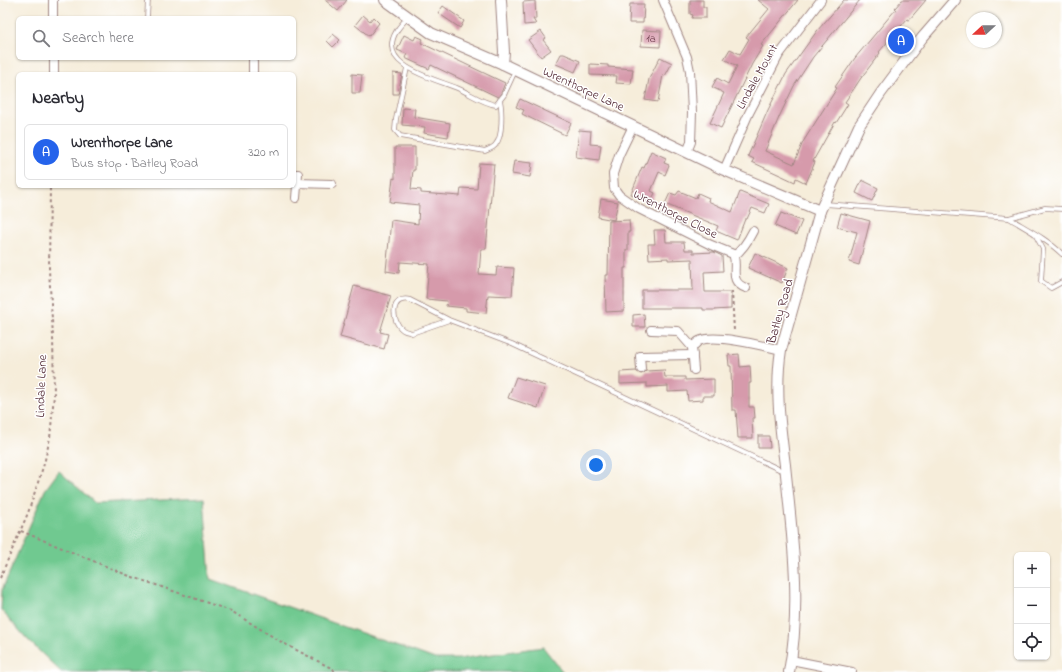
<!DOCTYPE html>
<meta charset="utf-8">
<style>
:root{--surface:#fff;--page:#f7f7f7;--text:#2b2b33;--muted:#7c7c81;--line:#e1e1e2;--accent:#2563eb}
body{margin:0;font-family:"Indie Flower",sans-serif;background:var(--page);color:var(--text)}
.controls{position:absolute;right:12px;bottom:12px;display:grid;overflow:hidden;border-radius:6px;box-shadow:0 1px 3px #0004}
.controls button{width:36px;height:36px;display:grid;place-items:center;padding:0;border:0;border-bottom:1px solid var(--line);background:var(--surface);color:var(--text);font:20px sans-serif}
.compass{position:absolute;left:966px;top:12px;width:36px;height:36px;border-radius:50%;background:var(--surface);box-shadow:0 1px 3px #0004;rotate:249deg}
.you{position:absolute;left:596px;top:465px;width:14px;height:14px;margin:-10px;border:3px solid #fff;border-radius:50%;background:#1a73e8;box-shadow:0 0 0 6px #1a73e833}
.badge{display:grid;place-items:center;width:26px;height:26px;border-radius:50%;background:var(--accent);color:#fff;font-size:13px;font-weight:700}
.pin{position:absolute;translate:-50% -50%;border:2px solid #fff;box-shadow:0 1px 4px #0006}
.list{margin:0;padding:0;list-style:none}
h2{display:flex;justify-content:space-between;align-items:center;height:52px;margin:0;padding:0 16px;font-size:17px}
h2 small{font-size:13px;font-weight:400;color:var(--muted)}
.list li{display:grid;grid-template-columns:26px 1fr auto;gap:12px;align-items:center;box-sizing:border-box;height:56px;margin:0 8px 8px;padding:0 8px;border:1px solid var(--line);border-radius:6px}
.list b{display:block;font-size:15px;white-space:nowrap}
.list p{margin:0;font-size:13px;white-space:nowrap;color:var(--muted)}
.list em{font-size:13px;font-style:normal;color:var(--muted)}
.icon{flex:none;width:22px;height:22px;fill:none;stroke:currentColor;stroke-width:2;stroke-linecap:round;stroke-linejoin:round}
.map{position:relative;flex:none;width:1062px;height:672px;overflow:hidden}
.search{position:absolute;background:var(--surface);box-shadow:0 1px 3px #0004;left:16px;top:16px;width:280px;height:44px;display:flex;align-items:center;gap:10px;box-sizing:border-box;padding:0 14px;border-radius:6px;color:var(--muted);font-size:15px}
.panel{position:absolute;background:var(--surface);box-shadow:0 1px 3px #0004;left:16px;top:72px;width:280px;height:116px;border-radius:6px}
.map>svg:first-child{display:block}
.green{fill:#70c990;stroke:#5d745e}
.building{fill:#d69aab}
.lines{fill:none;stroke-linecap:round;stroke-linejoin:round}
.service-casing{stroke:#a08682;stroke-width:5.5}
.minor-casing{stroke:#a08682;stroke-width:10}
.tertiary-casing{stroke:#a08682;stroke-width:12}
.path{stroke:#a08682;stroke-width:2;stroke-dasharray:3 3;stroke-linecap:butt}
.service{stroke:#fff;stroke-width:4}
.minor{stroke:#fff;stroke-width:8}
.tertiary{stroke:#fff;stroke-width:10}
.labels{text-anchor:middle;stroke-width:3;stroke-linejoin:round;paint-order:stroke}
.number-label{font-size:11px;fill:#6d3e4b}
.street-label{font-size:13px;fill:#4a1f2b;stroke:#fff}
</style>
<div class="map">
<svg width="1062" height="672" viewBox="0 0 1062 672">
<rect width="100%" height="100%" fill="#fff"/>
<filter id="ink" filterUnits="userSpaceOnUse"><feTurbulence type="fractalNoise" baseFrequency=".025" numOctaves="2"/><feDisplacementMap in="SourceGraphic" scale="8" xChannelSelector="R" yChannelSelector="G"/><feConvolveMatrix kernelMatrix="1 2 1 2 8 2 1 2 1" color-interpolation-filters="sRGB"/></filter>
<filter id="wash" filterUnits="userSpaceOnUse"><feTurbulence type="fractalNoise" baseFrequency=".012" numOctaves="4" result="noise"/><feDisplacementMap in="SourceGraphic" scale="16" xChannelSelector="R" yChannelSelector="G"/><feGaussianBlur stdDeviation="0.9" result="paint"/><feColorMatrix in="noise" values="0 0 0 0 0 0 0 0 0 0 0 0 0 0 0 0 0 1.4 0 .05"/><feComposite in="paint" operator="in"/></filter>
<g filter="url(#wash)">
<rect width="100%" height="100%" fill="#f6edda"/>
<!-- green -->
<path class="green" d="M59,471L95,503L204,498L210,579L435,659H458L543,647L563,672H61L28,640L1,610L2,590L45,490Z"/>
<g id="blocks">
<!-- building -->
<g class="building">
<path d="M325,0H347L338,11Z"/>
<path d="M690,0H703V7H706V18H692L693,15L690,14Z"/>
<path d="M758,0H798L761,45L763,46L752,64L721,128L710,123L724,93L712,87L717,78L728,84L737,66L724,59L730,49L740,54L749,39L746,37L769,9Z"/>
<path d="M844,0H860L813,57L794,86L780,115L765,151L794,164L803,142L837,88L835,87L855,58L896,9L895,8L902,0H926L909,20L907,19L879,52L880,53L861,78L845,102L848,104L836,123L835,122L813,161L815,162L806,183L796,178L795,182L752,162L754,159L748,156L768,110L786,74L817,31Z"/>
<path d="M535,1L536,19H533L536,24L524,25L523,2Z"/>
<path d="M630,4H644L643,23H629Z"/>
<path d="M443,6L464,21L460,28L438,13Z"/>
<path d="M363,15L370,21L373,17L379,23L369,36L355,25Z"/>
<path d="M642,30L661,31L660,47L641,46Z"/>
<path d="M541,31L546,38L543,40L551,50L541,57L528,40Z"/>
<path d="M333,34L340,40L333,47L327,41Z"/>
<path d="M404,35L414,40L416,36L423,39L421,43L505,83L501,93L498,97L431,65L429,69L405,58L407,54L397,50Z"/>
<path d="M561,54H564L580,61L575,72L556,64Z"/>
<path d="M660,57L672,63L665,76L663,75L658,102L645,100L649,79Z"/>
<path d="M590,64L608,65V67L633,69L631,84L616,83L617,76L590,75Z"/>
<path d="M393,73L402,74L398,94H393Z"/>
<path d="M352,74L362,75L360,93H352Z"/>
<path d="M520,99L571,123L565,135L522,114L524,110L516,107Z"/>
<path d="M403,108L415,109L414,117L450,123L448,137L424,133L425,127L402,125Z"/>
<path d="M579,130L591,131L590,144L601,145L599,160L576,157Z"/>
<path d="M395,147H415V170H413L411,189L421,190V193L460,196L461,188L477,189L479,163L494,164L486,249H481L479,274L496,275L497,267L514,268L512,296L488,295L486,313L466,311V308L446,306L447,301L426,299L429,264L400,262L399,273L386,271L391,220L418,224L419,205L390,202L393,178L395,179Z"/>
<path d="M651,151L666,158L664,163L669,165L665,175L659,172L651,191L655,193L650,203L631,194L642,167L644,168Z"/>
<path d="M514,161L532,163L530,177L512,174Z"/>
<path d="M862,180L878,188L872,201L856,193Z"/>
<path d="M679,191L696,198L698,193L709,198L708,201L732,212L740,192L769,204L765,213L752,208L747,219H745L737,240L716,231L718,226L665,204L670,193L676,195Z"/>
<path d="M601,199L618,202L614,220L598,217Z"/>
<path d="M781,213L802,221L796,235L775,226Z"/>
<path d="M841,213L870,221L859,265L849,262L857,232L837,227Z"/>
<path d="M629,220L630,232H628V250H626V268H624V311L606,312L605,275H608L609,221Z"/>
<path d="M654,230H665L666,242H684L685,250H693V253L714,252L722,256L723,271L704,272L705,292H731V309L713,310H703V308H642V290H693L692,259L668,260V258L649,259L648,244H655Z"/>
<path d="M755,253L788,268L782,283L748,268Z"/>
<path d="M354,286L391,296L380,332L388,334L384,349L340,337Z"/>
<path d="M644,314L645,327H633V315Z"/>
<path d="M739,354L740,367L750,366L751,383H749V407H754L755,418H752L753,438H738L736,410H732L731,366H729L728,355Z"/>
<path d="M664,370L665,377H685V380L714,379V396H703V400L688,401L687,391L668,392V386L647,387V383L620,384V372L636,371L641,374L644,373L646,371Z"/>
<path d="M516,377L545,386L538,408L508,398Z"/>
<path d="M758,436H769L770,448H758Z"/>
</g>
</g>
</g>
<g filter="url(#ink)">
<use href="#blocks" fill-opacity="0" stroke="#a08682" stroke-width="1"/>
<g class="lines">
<defs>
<g id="service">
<path d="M408,17C404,22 399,26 396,32C376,66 435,79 457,88C470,93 482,103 496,105L504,95L515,71"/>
<path d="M147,18L148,0"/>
<path d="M407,68L396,119L395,130L400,136L485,151C489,149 494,148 496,144C503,136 502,110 500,100"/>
<path d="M825,204L1009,218L1045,208L1062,209"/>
<path d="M1009,218C1027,229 1047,239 1062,254"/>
<path d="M1035,234L1043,249L1041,281L1051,288L1062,282"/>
<path d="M449,320L412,333C410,332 406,332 403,330C391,322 390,295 410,300L449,320L512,344L785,472"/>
</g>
<g id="minor">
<path d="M53,0V18"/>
<path d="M663,0L687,57L690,71L692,112L691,142L687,152"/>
<path d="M54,74V58"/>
<path d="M253,74V58"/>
<path d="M633,126L619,155L613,174L614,188L619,195L639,209L711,245L733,254C739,267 727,281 746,288"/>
<path d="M724,170L749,113L779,55L821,0"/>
<path d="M294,174H298L296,198"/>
<path d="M297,183L332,184"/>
<path d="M734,256C742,250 748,241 753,231"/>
<path d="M651,330L678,331L692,347"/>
<path d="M641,369L640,356L693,355"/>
<path d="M694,370L692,347C695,345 697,342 699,341C714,333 764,346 781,350"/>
<path d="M791,660L852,672"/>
</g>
<g id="tertiary">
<path d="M385,0L431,33L503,64L724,170L820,211"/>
<path d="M501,0L504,52L503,64"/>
<path d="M789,672C802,604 792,534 785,465C780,427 775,388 781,350L820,211L859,126L881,93L922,38L955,0"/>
</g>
</defs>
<!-- service casing -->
<use href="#service" class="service-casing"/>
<!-- minor casing -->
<use href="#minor" class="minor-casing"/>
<!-- tertiary casing -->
<use href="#tertiary" class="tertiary-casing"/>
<!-- path -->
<g class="path">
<path d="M732,291L734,331"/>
<path d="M21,531L127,575L231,611L283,643L333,669L335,672"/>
<path d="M0,578L28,513L44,464L50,438L54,395L53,336L49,270L50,186"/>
</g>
<!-- service -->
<use href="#service" class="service"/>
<!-- minor -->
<use href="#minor" class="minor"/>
<!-- tertiary -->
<use href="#tertiary" class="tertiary"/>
</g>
</g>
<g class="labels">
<!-- number labels -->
<g class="number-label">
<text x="651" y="42">1a</text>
</g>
<!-- street labels -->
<g class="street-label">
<text transform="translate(756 76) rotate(-61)" y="5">Lindale Mount</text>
<text transform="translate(584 88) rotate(25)" y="5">Wrenthorpe Lane</text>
<text transform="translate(676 213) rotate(27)" y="5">Wrenthorpe Close</text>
<text transform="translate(779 311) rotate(-74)" y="5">Batley Road</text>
<text transform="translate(40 386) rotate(-88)" y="5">Lindale Lane</text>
</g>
</g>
</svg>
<div class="controls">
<button>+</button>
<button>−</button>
<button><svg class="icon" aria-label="locate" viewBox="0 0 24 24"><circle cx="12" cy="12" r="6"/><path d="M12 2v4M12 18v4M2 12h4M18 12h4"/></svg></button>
</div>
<svg class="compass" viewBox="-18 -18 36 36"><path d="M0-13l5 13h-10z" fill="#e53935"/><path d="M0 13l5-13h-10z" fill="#7c7c81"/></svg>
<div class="you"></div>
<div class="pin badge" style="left:901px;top:41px">A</div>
<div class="search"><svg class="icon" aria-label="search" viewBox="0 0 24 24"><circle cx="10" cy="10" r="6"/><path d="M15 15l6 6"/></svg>Search here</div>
<section class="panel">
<h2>Nearby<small></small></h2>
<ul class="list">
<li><span class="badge">A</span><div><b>Wrenthorpe Lane</b><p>Bus stop · Batley Road</p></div><em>320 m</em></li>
</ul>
</section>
</div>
